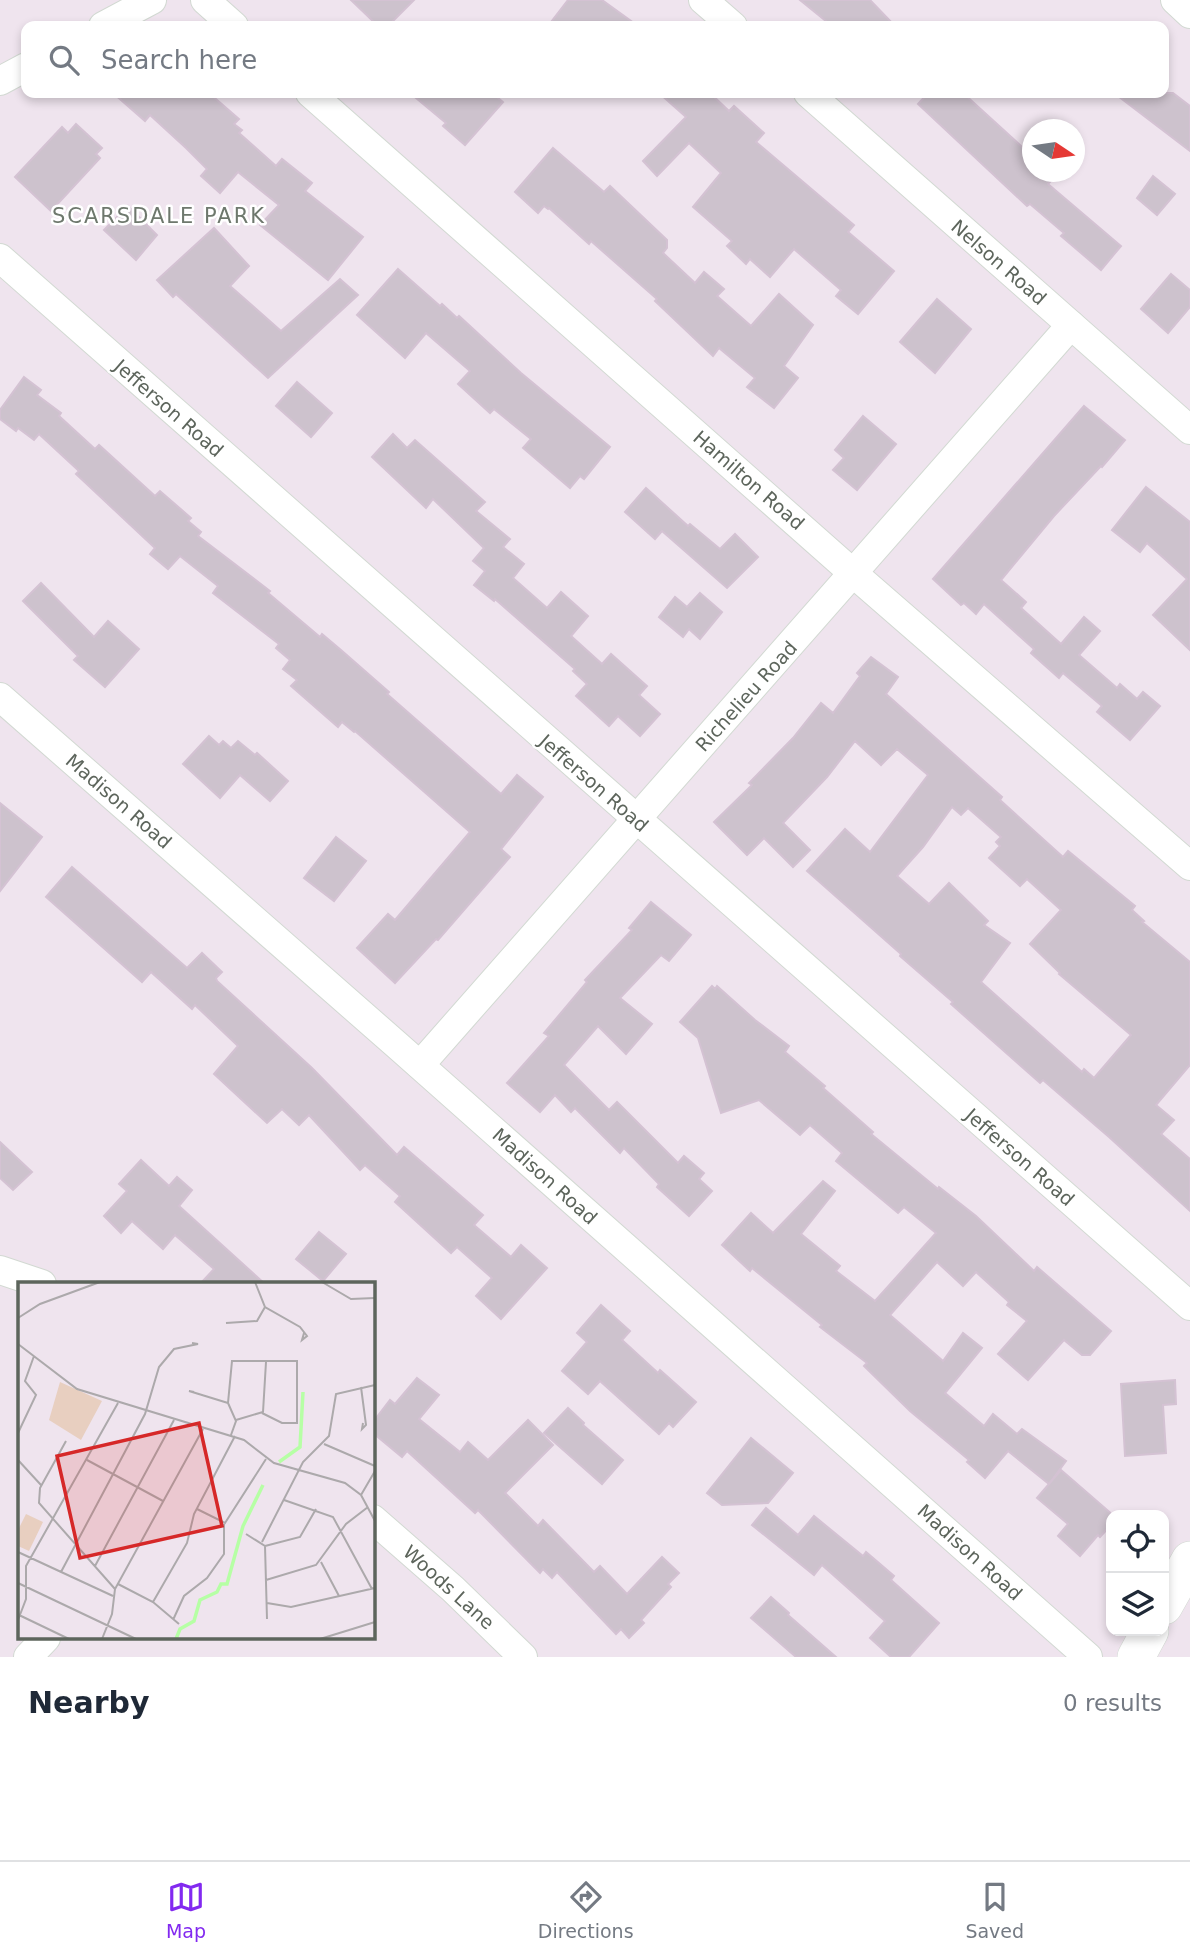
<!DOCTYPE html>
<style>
:root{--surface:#fff;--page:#f2f2f3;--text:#1f2937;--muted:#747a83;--line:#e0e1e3;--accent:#8229f0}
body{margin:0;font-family:"DejaVu Sans",sans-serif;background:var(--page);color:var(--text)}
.controls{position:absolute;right:21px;bottom:21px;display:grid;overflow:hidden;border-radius:14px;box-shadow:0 4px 10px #0003}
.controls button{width:63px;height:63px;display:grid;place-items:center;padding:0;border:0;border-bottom:2px solid var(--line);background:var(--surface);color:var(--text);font:35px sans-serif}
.compass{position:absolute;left:1022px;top:119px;width:63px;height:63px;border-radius:50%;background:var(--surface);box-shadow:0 4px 10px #0003;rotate:103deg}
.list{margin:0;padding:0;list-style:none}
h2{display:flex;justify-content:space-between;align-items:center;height:91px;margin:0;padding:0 28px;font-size:30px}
h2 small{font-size:23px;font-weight:400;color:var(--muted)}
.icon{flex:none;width:38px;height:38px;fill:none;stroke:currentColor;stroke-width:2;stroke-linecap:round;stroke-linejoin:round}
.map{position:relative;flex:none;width:1190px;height:1657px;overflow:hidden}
.search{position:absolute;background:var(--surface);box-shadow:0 4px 10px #0003;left:21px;right:21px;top:21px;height:77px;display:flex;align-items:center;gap:18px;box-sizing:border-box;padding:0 24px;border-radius:14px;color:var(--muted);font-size:26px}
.sheet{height:203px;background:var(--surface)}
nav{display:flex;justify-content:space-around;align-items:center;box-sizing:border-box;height:98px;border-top:2px solid var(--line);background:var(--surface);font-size:19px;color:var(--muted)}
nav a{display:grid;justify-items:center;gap:4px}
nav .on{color:var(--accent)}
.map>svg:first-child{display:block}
.building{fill:#cdc2cd;stroke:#d4c2d3;stroke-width:2;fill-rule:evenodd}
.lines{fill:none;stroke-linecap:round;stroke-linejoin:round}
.minor-casing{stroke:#d2d9d2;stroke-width:30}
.tertiary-casing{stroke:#d2d9d2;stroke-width:38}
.minor{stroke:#fff;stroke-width:28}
.tertiary{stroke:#fff;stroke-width:37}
.labels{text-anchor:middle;stroke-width:5;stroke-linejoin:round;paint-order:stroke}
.street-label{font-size:19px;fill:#5d655c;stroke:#fff}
.neighbourhood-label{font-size:21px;letter-spacing:2px;fill:#6e786d;stroke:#fff}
.inset-river{fill:none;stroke:#b6ffa5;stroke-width:3.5}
.inset-road{fill:none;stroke:#aca9ab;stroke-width:2}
.view{fill:#d62828;fill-opacity:0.15;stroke:#d62828;stroke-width:3.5}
.inset-edge{fill:none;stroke:#5d655c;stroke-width:3.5}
</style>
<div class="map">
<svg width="1190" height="1657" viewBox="0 0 1190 1657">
<rect width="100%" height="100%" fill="#efe4ee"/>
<!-- building -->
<g class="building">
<path d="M351,0H414L388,26H378Z"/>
<path d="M568,0H602L638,26H548Z"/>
<path d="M800,0H870L895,26H832Z"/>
<path d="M113,93H209L239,119L234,124L242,130L239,133L276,166L282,159L312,183L305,191L363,237L328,280L260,225L279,205L238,172L220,193L201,176L207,169L186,148L150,115L145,121Z"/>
<path d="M410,93H492L503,102L465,145L443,126L446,123Z"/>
<path d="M659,93H710L729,111L734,106L764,133L756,142L854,225L848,232L894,271L858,314L836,296L841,290L794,249L770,277L750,259L746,264L727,246L732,241L693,207L721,173L689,143L657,176L643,161L686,117Z"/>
<path d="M928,93H963L1032,156V172H1059L1048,184L1121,246L1101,270L1061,236L1064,233L1030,204L1027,206L918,104Z"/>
<path d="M1114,93H1173L1190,106V151Z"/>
<path d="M76,124L102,148L96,154L100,158L51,211L15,177L62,127L68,133Z"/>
<path d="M553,148L604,192L610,186L667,240V248L663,253L695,283L704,272L724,289L717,296L751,326L779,294L813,325L784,366L798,378L774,408L747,387L755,378L719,348L713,356L655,301L657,299L591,241L589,244L549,208L548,209L544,206L538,213L515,192Z"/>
<path d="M1153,176L1175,194L1157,215L1137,198Z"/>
<path d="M128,206L157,235L136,260L104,230Z"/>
<path d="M214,228L249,266L230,286L281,331L340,279L358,295L268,378L176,294L173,297L157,280Z"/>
<path d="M398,269L440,306L442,304L457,318L459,316L521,373L610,447L584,479L580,476L570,488L523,448L531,439L494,409L490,413L458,384L470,371L426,333L405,358L357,315Z"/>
<path d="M1171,274L1190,290V307L1168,333L1141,309Z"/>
<path d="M937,299L971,329L935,373L900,342Z"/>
<path d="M24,377L41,390L37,395L61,413L59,416L95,449L99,445L155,496L160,491L191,518L188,521L201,532L198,536L270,591L268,593L320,637L322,634L341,650L389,692L387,694L501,794L517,775L543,797L501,849L510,857L438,940L436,939L395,983L357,948L388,914L395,920L470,832L355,731L354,732L342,722L338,727L291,686L297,680L283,669L290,660L276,648L279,644L213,593L218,586L180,556L168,569L150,554L155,548L76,474L79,471L39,434L34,440L18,428L16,431L0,419V410Z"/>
<path d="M297,382L332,413L311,437L276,406Z"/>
<path d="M1084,406L1125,440L1102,467L1101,466L1054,516L1001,580L1026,602L1021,608L1061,644L1084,617L1100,631L1079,655L1117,688L1120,684L1137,699L1143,692L1160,706L1130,740L1097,712L1102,706L1063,673L1059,678L1031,653L1034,649L984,604L976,614L964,603L961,605L933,579Z"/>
<path d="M863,416L896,444L857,490L833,470L844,458L835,450Z"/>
<path d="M393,434L407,448L415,440L485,502L476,511L510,539L503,547L524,564L513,578L547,608L561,592L588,616L571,636L602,664L611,654L647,686L639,695L660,714L640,736L618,716L609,726L576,696L587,684L573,671L575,669L495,599L494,601L474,585L485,571L473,561L484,548L433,499L426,508L372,457Z"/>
<path d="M1146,487L1190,522V650L1153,615L1187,579L1147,543L1140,552L1112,530Z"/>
<path d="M646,488L688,526L690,524L720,549L735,534L758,557L727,588L662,531L655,539L625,512Z"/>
<path d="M41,583L94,637L108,621L139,649L105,687L74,660L78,656L23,601Z"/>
<path d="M700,593L722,612L700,639L689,629L683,637L659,617L675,597L687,607Z"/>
<path d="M871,657L898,677L886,694L1002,797L1000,800L1063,857L1068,851L1135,906L1132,910L1144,921L1142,922L1190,962V1065L1156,1105L1174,1120L1161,1134L1190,1159V1211L1109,1137L1043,1080L1040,1083L951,1004L953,1002L900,956L901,954L807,871L845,829L870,852L928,775L897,749L881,765L855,741L827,777L783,823L810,850L793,867L764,838L747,855L714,822L752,785L749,783L793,738L821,703L833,713L860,676L857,673ZM952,807L961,815L968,808L1001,837L996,842L1000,846L989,858L1020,886L1027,879L1061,910L1030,944L1060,973L1059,974L1131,1035L1094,1078L1084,1069L1082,1072L981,982L1010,943L984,925L988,921L949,883L929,904L897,876L923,847Z"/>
<path d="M209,736L219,745L223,741L231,748L238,741L255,755L257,753L288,781L270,801L240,775L220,798L183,764Z"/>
<path d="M0,803L42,837L0,891Z"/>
<path d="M336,837L366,861L334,901L304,878Z"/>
<path d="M72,867L187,968L202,953L222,972L216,978L217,981L312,1068L397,1155L404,1147L483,1215L474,1225L511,1257L521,1245L547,1268L501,1319L476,1296L492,1278L457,1247L451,1253L395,1202L400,1196L365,1165L360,1170L309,1115L299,1125L282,1109L267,1123L214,1074L238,1046L195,1005L192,1009L151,972L142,982L46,897Z"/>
<path d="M651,902L691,935L669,961L661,955L620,998L652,1024L626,1054L598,1026L564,1065L609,1110L617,1102L678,1163L684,1156L704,1173L699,1179L712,1191L689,1216L657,1187L659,1184L624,1148L620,1153L575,1108L571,1112L555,1095L540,1112L507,1083L549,1036L544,1033L587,982L585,980L632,930L629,928Z"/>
<path d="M712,986L715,989L717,986L755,1020L789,1046L785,1052L825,1086L823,1088L873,1132L871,1134L938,1189L939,1187L976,1216L1034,1271L1037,1267L1111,1331L1090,1355H1082L1064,1340L1028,1380L998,1354L1027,1321L1007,1305L1009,1302L976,1272L963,1286L937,1262L890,1315L943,1361L963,1333L982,1348L945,1393L984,1426L993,1414L1017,1434L1022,1429L1066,1461L1049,1484L1008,1451L985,1478L967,1462L969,1460L910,1411L864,1366L867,1363L820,1327L822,1325L752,1268L750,1271L722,1245L751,1213L773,1233L823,1181L835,1191L801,1234L840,1266L836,1271L875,1301L936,1233L904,1207L898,1213L836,1161L842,1153L810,1125L800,1135L759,1100L721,1113L698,1038L680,1022Z"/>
<path d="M0,1142L32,1172L13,1190L0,1178Z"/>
<path d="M141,1160L169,1186L177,1177L192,1190L179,1206L265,1284H200L214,1269L175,1235L163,1249L132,1221L121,1233L104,1216L127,1191L119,1184Z"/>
<path d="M319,1232L346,1254L323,1281L296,1259Z"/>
<path d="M601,1305L630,1331L622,1340L658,1373L660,1370L696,1402L673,1427L669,1423L659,1434L600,1381L588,1394L562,1371L587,1342L577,1333Z"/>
<path d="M417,1378L439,1395L419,1419L460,1452L468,1442L488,1460L528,1420L553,1445L505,1493L538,1526L543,1520L594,1572L600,1566L627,1594L662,1557L679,1573L668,1584L671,1587L641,1620L644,1623L629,1638L621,1629L616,1634L557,1572L552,1578L543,1569L540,1573L478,1510L475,1513L407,1451L402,1457L373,1433V1422L390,1400L395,1404Z"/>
<path d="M1175,1380L1176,1404L1163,1405L1166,1453L1125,1456L1121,1384Z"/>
<path d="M568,1408L584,1423L583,1425L623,1460L602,1484L544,1433Z"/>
<path d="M751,1438L793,1473L768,1503L722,1505L707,1493Z"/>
<path d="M1061,1470L1113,1515L1111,1525L1100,1537L1098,1535L1080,1556L1058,1536L1068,1524L1037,1498Z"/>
<path d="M766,1508L798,1535L814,1516L863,1556L866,1552L894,1576L891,1580L939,1623L909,1657H891L870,1638L885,1621L822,1565L814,1575L752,1525Z"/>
<path d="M771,1597L789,1613L788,1615L836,1657H796L751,1618Z"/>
</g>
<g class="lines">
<defs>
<g id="minor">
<path d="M205,0L234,26"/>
<path d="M703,0L733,26"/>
<path d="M1175,0L1190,14"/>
<path d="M103,26L152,0"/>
<path d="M0,81L26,67"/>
<path d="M310,93L854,574L1190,866"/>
<path d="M808,93L1190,430"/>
<path d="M0,258L1190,1306"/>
<path d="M0,697L398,1046L1088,1657"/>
<path d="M420,1065L1071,325"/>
<path d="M0,1270L42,1284"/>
<path d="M373,1519L453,1589L523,1657"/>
<path d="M28,1657L46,1638"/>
</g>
<g id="tertiary">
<path d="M1164,1606L1190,1560"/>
<path d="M1136,1657L1150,1631"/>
</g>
</defs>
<!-- minor casing -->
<use href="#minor" class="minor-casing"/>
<!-- tertiary casing -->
<use href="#tertiary" class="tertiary-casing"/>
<!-- minor -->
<use href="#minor" class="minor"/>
<!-- tertiary -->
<use href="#tertiary" class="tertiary"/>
</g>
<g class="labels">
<!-- street labels -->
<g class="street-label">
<text transform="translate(999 262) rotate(41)" y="7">Nelson Road</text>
<text transform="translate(169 408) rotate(41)" y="7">Jefferson Road</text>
<text transform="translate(749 480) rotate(41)" y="7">Hamilton Road</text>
<text transform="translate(746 696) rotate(-48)" y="7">Richelieu Road</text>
<text transform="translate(594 783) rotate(41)" y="7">Jefferson Road</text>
<text transform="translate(119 801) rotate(41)" y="7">Madison Road</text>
<text transform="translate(1020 1157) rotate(41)" y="7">Jefferson Road</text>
<text transform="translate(545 1176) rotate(42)" y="7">Madison Road</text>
<text transform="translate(970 1552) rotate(42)" y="7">Madison Road</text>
<text transform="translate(449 1587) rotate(42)" y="7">Woods Lane</text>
</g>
<!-- neighbourhood labels -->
<g class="neighbourhood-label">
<text x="159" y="223">SCARSDALE PARK</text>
</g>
</g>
<!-- overview -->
<g transform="translate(18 1282)">
<rect width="357" height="357" fill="#efe4ee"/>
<path d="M42,100L84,119L63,158L31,138ZM8,232L25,240L11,269L0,264V248Z" fill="#e8cfc0"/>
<path class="inset-river" d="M261,180L282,165L285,110M158,357L162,347L176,339L182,318L199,310L203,302H209L225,244L245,203"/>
<path class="inset-road" d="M237,0L247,25L282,45L289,54L284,58L286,51M304,0L333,17L357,16M0,36L22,22L82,0M208,41L239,39L247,25M0,62L59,107L226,158L256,181L327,201L343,213L357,239M343,105L348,143L344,147L345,141M176,110L171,109L210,121M218,138L245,130L248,80M0,151L18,113L7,99L16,74M213,153L218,139L210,121L214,79H279V141H264L244,131M48,159L22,206L21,221L97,307M306,162L357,184M0,178L23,203M69,178L145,219M343,213L357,189M266,218L315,235L354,307M179,227L207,241L248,177M228,252L247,264L249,337M244,260L285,180L311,154L318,112L357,103M247,264L282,255L298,227M0,270L95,314M303,280L321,314M77,284L156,138M43,290L127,132L141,85L156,67L180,62L174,61M248,298L298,283L328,242L350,225M0,301L118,357M100,302L135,320L161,342M135,320L169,261L176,232L217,154M249,321L273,325L357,306M1,333L51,357M0,338L8,317V284L100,121M155,338L166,314L189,296L206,272V242M84,357L94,332L97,307L185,147M302,357L357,340"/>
<path class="view" d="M181,141L204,244L62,276L39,174Z"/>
<rect width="357" height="357" class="inset-edge"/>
</g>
</svg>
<div class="controls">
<button><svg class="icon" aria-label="locate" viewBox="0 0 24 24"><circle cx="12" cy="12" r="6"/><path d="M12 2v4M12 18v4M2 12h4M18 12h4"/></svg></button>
<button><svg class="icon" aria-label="layers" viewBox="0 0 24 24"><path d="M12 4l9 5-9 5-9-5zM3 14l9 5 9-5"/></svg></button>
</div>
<svg class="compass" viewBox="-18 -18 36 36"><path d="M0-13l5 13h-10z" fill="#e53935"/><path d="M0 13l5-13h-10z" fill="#747a83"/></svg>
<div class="search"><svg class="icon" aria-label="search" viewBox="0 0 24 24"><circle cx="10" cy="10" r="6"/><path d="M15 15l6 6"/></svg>Search here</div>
</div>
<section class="sheet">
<h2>Nearby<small>0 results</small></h2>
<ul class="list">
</ul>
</section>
<nav>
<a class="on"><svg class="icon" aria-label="map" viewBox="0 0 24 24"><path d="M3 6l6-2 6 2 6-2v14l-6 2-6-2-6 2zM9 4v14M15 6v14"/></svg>Map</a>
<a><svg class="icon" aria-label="directions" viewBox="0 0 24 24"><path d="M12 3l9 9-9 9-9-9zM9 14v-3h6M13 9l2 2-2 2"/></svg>Directions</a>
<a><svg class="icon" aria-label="saved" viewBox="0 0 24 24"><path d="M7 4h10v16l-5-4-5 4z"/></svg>Saved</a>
</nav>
